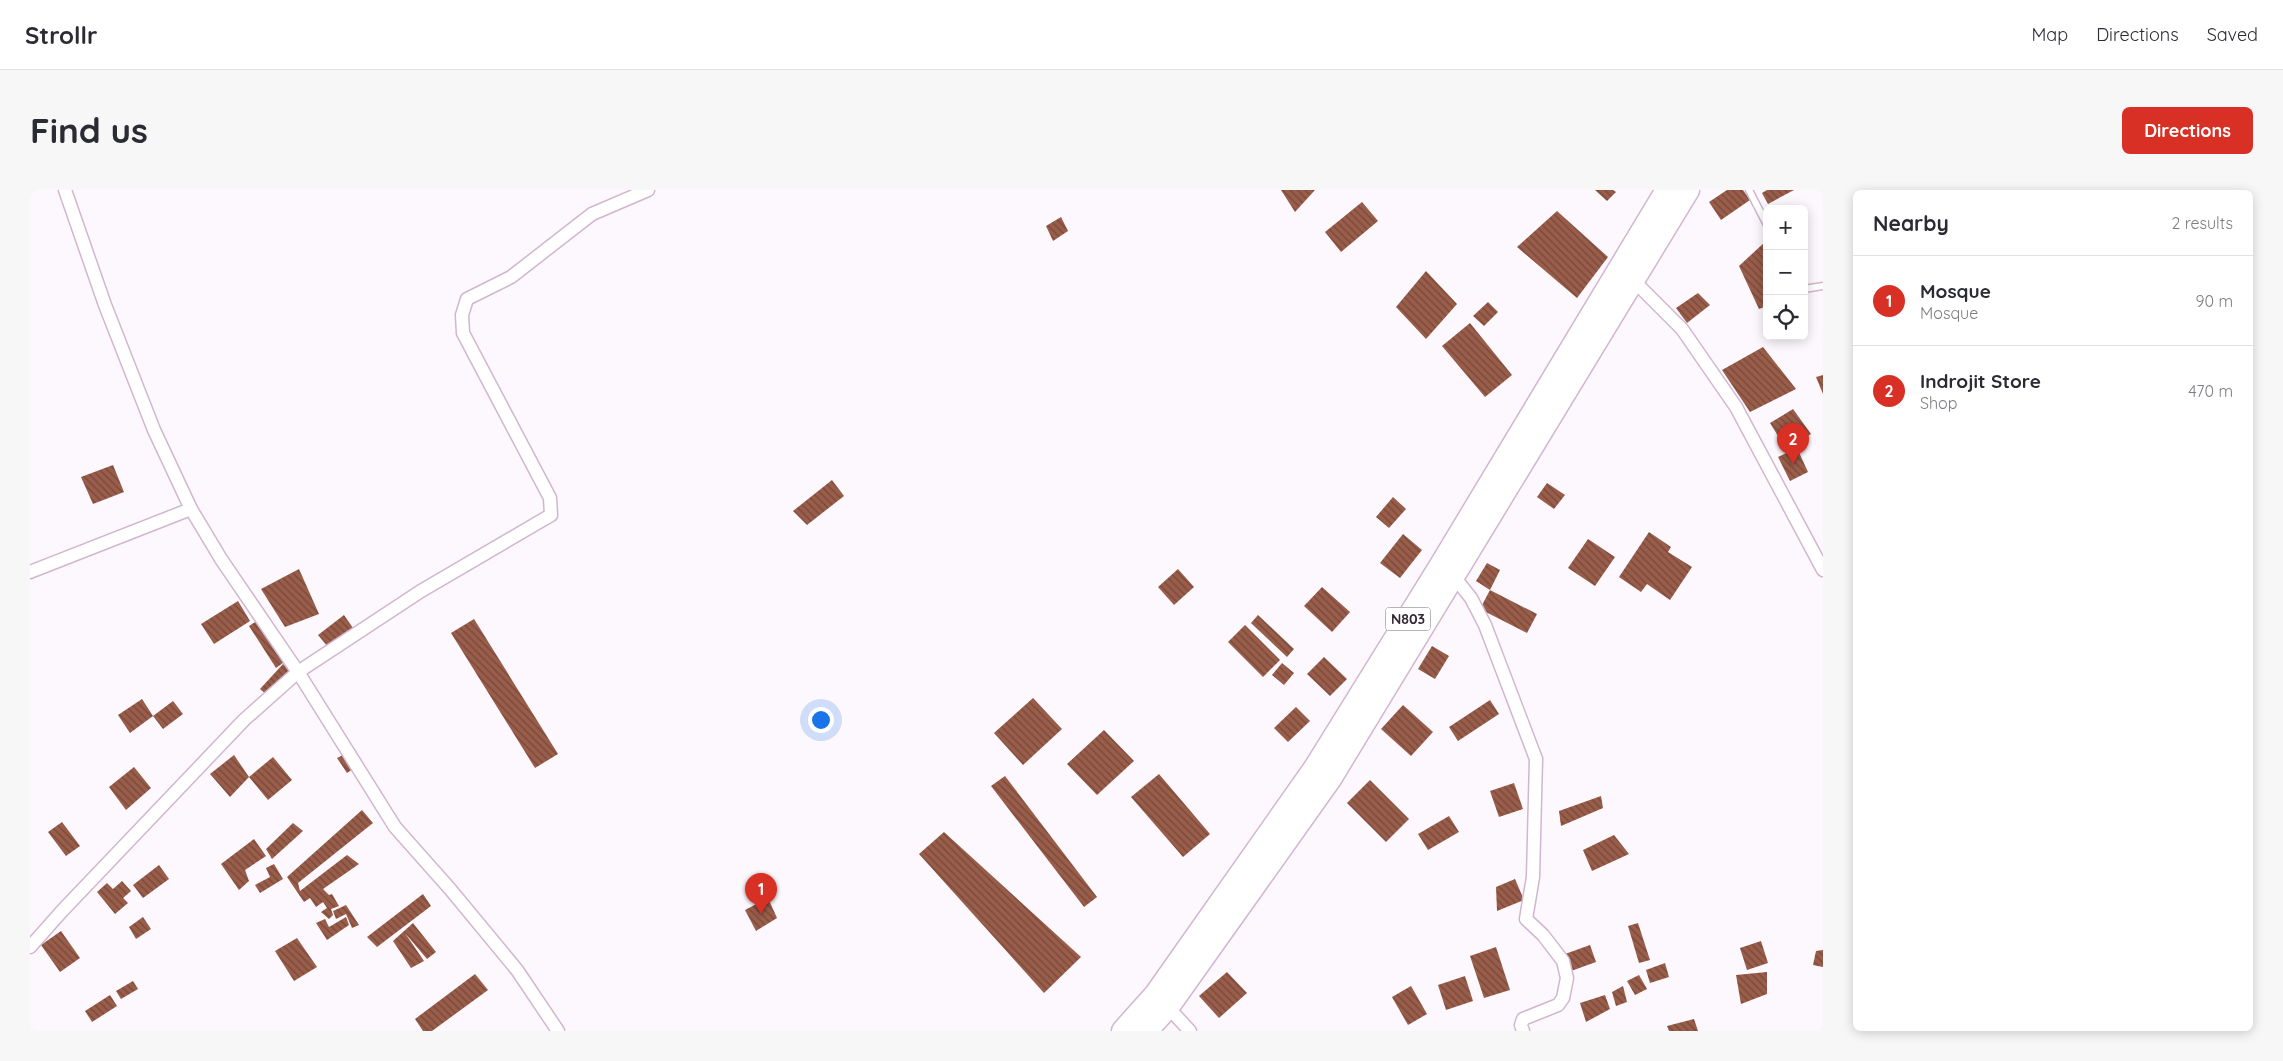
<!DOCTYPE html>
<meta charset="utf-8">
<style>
:root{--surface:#fff;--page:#f7f7f7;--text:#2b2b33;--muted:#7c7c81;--line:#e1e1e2;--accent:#d93025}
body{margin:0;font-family:Quicksand,sans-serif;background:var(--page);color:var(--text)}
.controls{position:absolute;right:15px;top:15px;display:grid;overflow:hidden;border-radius:8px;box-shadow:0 2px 12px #0003}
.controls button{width:45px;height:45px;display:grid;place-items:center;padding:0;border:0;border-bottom:1px solid var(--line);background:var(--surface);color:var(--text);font:25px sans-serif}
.you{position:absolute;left:790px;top:529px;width:18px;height:18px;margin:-12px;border:4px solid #fff;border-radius:50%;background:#1a73e8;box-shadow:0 0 0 8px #1a73e833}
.badge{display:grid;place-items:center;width:32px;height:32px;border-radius:50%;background:var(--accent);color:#fff;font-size:16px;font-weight:700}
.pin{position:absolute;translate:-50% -41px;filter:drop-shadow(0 1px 2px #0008)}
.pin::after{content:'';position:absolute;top:26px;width:18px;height:15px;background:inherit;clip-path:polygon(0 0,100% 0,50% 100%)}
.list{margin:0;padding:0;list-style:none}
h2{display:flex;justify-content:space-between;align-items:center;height:65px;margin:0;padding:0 20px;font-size:21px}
h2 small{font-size:16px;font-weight:400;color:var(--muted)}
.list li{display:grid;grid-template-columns:32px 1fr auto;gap:15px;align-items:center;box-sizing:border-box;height:90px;padding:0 20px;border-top:1px solid var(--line)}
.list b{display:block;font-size:19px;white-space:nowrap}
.list p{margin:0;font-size:16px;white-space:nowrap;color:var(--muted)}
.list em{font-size:16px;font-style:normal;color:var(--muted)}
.icon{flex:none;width:28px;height:28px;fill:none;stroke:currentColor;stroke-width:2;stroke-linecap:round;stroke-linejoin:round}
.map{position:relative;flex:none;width:1793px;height:841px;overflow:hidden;border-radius:8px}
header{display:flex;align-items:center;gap:30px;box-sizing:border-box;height:70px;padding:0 25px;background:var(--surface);border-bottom:1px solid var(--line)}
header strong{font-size:24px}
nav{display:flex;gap:28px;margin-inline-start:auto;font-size:18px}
.intro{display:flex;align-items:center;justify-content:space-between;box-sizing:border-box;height:120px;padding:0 30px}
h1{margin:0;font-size:35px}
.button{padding:12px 22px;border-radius:8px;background:var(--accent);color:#fff;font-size:18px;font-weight:700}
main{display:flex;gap:30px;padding:0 30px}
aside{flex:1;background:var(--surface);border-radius:8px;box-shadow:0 2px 12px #0003}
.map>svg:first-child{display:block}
.building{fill:url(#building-back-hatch)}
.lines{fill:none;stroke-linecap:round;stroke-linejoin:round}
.lane-casing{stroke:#d1b6d0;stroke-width:9}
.street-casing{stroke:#d1b6d0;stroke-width:15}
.highway-casing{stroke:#d1b6d0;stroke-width:25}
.lane{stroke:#fff;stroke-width:6}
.street{stroke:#fff;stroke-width:12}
.highway{stroke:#fff;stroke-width:22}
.labels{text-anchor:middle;stroke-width:5;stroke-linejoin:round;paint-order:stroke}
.shield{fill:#fff;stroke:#706870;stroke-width:1}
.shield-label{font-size:14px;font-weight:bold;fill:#332833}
</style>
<header>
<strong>Strollr</strong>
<nav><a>Map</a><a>Directions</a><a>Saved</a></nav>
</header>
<div class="intro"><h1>Find us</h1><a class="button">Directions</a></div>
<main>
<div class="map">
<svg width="1793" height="841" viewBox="0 0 1793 841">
<defs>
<pattern id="building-back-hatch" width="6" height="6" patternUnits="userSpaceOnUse" patternTransform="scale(1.25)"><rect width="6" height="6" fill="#995d4a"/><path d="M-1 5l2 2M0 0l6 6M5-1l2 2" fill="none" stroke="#76493b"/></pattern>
</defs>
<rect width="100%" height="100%" fill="#fdf8fd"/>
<!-- building -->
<g class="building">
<path d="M1251,0H1285L1265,22Z"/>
<path d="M1565,0H1583L1586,2L1577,11Z"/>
<path d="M1697,0H1713L1720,10L1691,30L1679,12Z"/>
<path d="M1737,0H1764L1738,14L1732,3Z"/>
<path d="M1332,12L1348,31L1311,62L1295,42Z"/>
<path d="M1527,21L1578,67L1547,108L1487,57Z"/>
<path d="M1031,27L1038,41L1023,51L1016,36Z"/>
<path d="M1736,51L1737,116L1729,119L1709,76Z"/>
<path d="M1396,81L1427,114L1396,149L1366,117Z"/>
<path d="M1668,103L1680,115L1657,133L1646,118Z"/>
<path d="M1458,112L1468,122L1454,136L1443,126Z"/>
<path d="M1440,133L1482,185L1455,207L1412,156Z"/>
<path d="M1733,157L1766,199L1720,222L1692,180Z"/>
<path d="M1793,185V204L1786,187Z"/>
<path d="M1763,219L1781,244L1756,259L1740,233Z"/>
<path d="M1767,258L1778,282L1760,291L1748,267Z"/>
<path d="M83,275L94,302L63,314L51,287Z"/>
<path d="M802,290L814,306L777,335L763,321Z"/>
<path d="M1517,293L1535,305L1524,319L1507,307Z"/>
<path d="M1363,307L1376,319L1359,338L1346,327Z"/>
<path d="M1619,342L1641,357L1638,362L1662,377L1640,410L1617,394L1611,402L1589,387Z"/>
<path d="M1373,344L1392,360L1370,388L1350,373Z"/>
<path d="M1558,349L1585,367L1565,396L1538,378Z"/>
<path d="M1457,373L1470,380L1460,400L1446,391Z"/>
<path d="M269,379L289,424L255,437L231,399Z"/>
<path d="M1148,379L1164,397L1144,415L1128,397Z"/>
<path d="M1292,397L1320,422L1302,442L1274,416Z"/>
<path d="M1460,400L1507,424L1497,443L1450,419Z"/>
<path d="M208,411L220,431L184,454L171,434Z"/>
<path d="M314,425L323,438L298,457L288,445Z"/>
<path d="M1228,425L1264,459L1257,467L1221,433Z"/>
<path d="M230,429L257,470L246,478L219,436Z"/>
<path d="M444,429L528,564L505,578L421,443Z"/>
<path d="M1215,435L1250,470L1233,487L1198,452Z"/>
<path d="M1402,456L1419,466L1405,489L1388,479Z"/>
<path d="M1294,467L1317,489L1300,506L1277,484Z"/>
<path d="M1252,473L1264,483L1254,495L1242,485Z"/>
<path d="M253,474L261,481L238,506L230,499Z"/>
<path d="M1003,508L1032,539L993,575L964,543Z"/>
<path d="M112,509L123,526L100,543L88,525Z"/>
<path d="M1460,510L1469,524L1428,551L1419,537Z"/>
<path d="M143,511L153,524L133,539L123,526Z"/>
<path d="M1373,515L1403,542L1381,566L1351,539Z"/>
<path d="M1266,517L1280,531L1258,552L1244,538Z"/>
<path d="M1074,540L1104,571L1067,605L1037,574Z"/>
<path d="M204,565L219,587L200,607L180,584Z"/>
<path d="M313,565L323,579L317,583L307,568Z"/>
<path d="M243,567L262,590L238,610L219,587Z"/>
<path d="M104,577L121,598L96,620L79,597Z"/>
<path d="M1129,584L1180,644L1153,667L1101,607Z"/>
<path d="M975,586L1067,707L1054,717L961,596Z"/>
<path d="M1340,590L1379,629L1356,652L1317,613Z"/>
<path d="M1484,593L1493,619L1469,627L1460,601Z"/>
<path d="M1571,606L1573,618L1531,636L1529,621Z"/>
<path d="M332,620L343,633L268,693L270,701L317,665L329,674L293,699L299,705L302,704L309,716L301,719L303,725L299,729L291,722L297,718L293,712L286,717L280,708L274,712L257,687Z"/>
<path d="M1419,626L1429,642L1398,660L1388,644Z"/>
<path d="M32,632L50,656L36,666L18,642Z"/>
<path d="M263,633L273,641L242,669L236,659Z"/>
<path d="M914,642L1051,767L1014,803L889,664Z"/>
<path d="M1584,645L1599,664L1562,681L1553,660Z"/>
<path d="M224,649L236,666L215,680L219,691L209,700L191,674Z"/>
<path d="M244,674L253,689L230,703L225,695L240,687L236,678Z"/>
<path d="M129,675L139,689L113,708L103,695Z"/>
<path d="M1485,689L1494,710L1467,721L1466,697Z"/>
<path d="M92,691L101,701L93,708L98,713L85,724L67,702L77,693L83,699Z"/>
<path d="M393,704L401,716L347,757L337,747Z"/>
<path d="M738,708L747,728L726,741L715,720Z"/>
<path d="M316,715L329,735L322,738L316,724L306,729L303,721Z"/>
<path d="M113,727L121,739L106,749L99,737Z"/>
<path d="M316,727L319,735L297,750L286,733L295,729L299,737Z"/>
<path d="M383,733L406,762L397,769L375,743L394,771L381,778L363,751Z"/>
<path d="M1608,733L1620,770L1609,773L1598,736Z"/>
<path d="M31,741L50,768L30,782L11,755Z"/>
<path d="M267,748L287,777L264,791L245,761Z"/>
<path d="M1731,751L1738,773L1717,780L1710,758Z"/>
<path d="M1560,755L1566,772L1541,781L1535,764Z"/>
<path d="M1466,757L1480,800L1454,808L1440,766Z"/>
<path d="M1793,760V777L1783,775L1786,761Z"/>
<path d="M1635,773L1639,787L1620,793L1616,780Z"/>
<path d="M1197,782L1217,803L1189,828L1169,806Z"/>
<path d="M1737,782V804L1711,814L1706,785Z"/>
<path d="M445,784L458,800L402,841H393L385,829Z"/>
<path d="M1609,785L1617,799L1605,805L1597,791Z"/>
<path d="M1435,786L1443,811L1416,820L1408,795Z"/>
<path d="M103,791L108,799L91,809L86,801Z"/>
<path d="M1381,796L1397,824L1378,835L1362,807Z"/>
<path d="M1593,796L1597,812L1586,816L1582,802Z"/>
<path d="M80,805L87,816L62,832L55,821Z"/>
<path d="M1575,805L1580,819L1556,832L1550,813Z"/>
<path d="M1664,829L1668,841H1639L1637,836Z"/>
</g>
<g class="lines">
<defs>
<g id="lane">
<path d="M1719,0L1737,35"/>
<path d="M1774,99L1793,96"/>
</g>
<g id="street">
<path d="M1600,87L1652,139L1706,217L1793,380"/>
<path d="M0,382L161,319"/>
<path d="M1425,388L1441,408L1455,435L1506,569L1503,687L1496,729L1513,745L1533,771L1537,788L1533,808L1528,815L1493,829L1491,835L1493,841"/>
<path d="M0,757L32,721L214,530L268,482L191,369L161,319L124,240L75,115L35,0"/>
<path d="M1134,813L1160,841"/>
<path d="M528,841L487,780L420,699L365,637L268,482L391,401L521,325L520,308L433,143L432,125L437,109L481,87L562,24L618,0"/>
</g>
<g id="highway">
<path d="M1093,841L1126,804L1285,578L1411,375L1637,0"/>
<path d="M1116,841L1138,817L1300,589L1658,0"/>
</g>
</defs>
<!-- lane casing -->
<use href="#lane" class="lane-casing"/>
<!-- street casing -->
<use href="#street" class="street-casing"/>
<!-- highway casing -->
<use href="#highway" class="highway-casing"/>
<!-- lane -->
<use href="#lane" class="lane"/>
<!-- street -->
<use href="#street" class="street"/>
<!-- highway -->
<use href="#highway" class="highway"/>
</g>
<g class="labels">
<!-- shield labels -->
<rect class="shield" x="1355.5" y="417.5" width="45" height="23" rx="4"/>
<g class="shield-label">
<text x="1378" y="434">N803</text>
</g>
</g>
</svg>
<div class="controls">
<button>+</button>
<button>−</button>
<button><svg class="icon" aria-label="locate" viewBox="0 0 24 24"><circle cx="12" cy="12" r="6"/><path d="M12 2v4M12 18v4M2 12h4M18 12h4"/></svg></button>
</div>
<div class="you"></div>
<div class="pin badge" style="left:731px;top:724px">1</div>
<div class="pin badge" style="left:1763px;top:274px">2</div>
</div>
<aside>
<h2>Nearby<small>2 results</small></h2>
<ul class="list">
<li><span class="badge">1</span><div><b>Mosque</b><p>Mosque</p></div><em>90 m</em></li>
<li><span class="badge">2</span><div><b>Indrojit Store</b><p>Shop</p></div><em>470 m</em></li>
</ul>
</aside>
</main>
